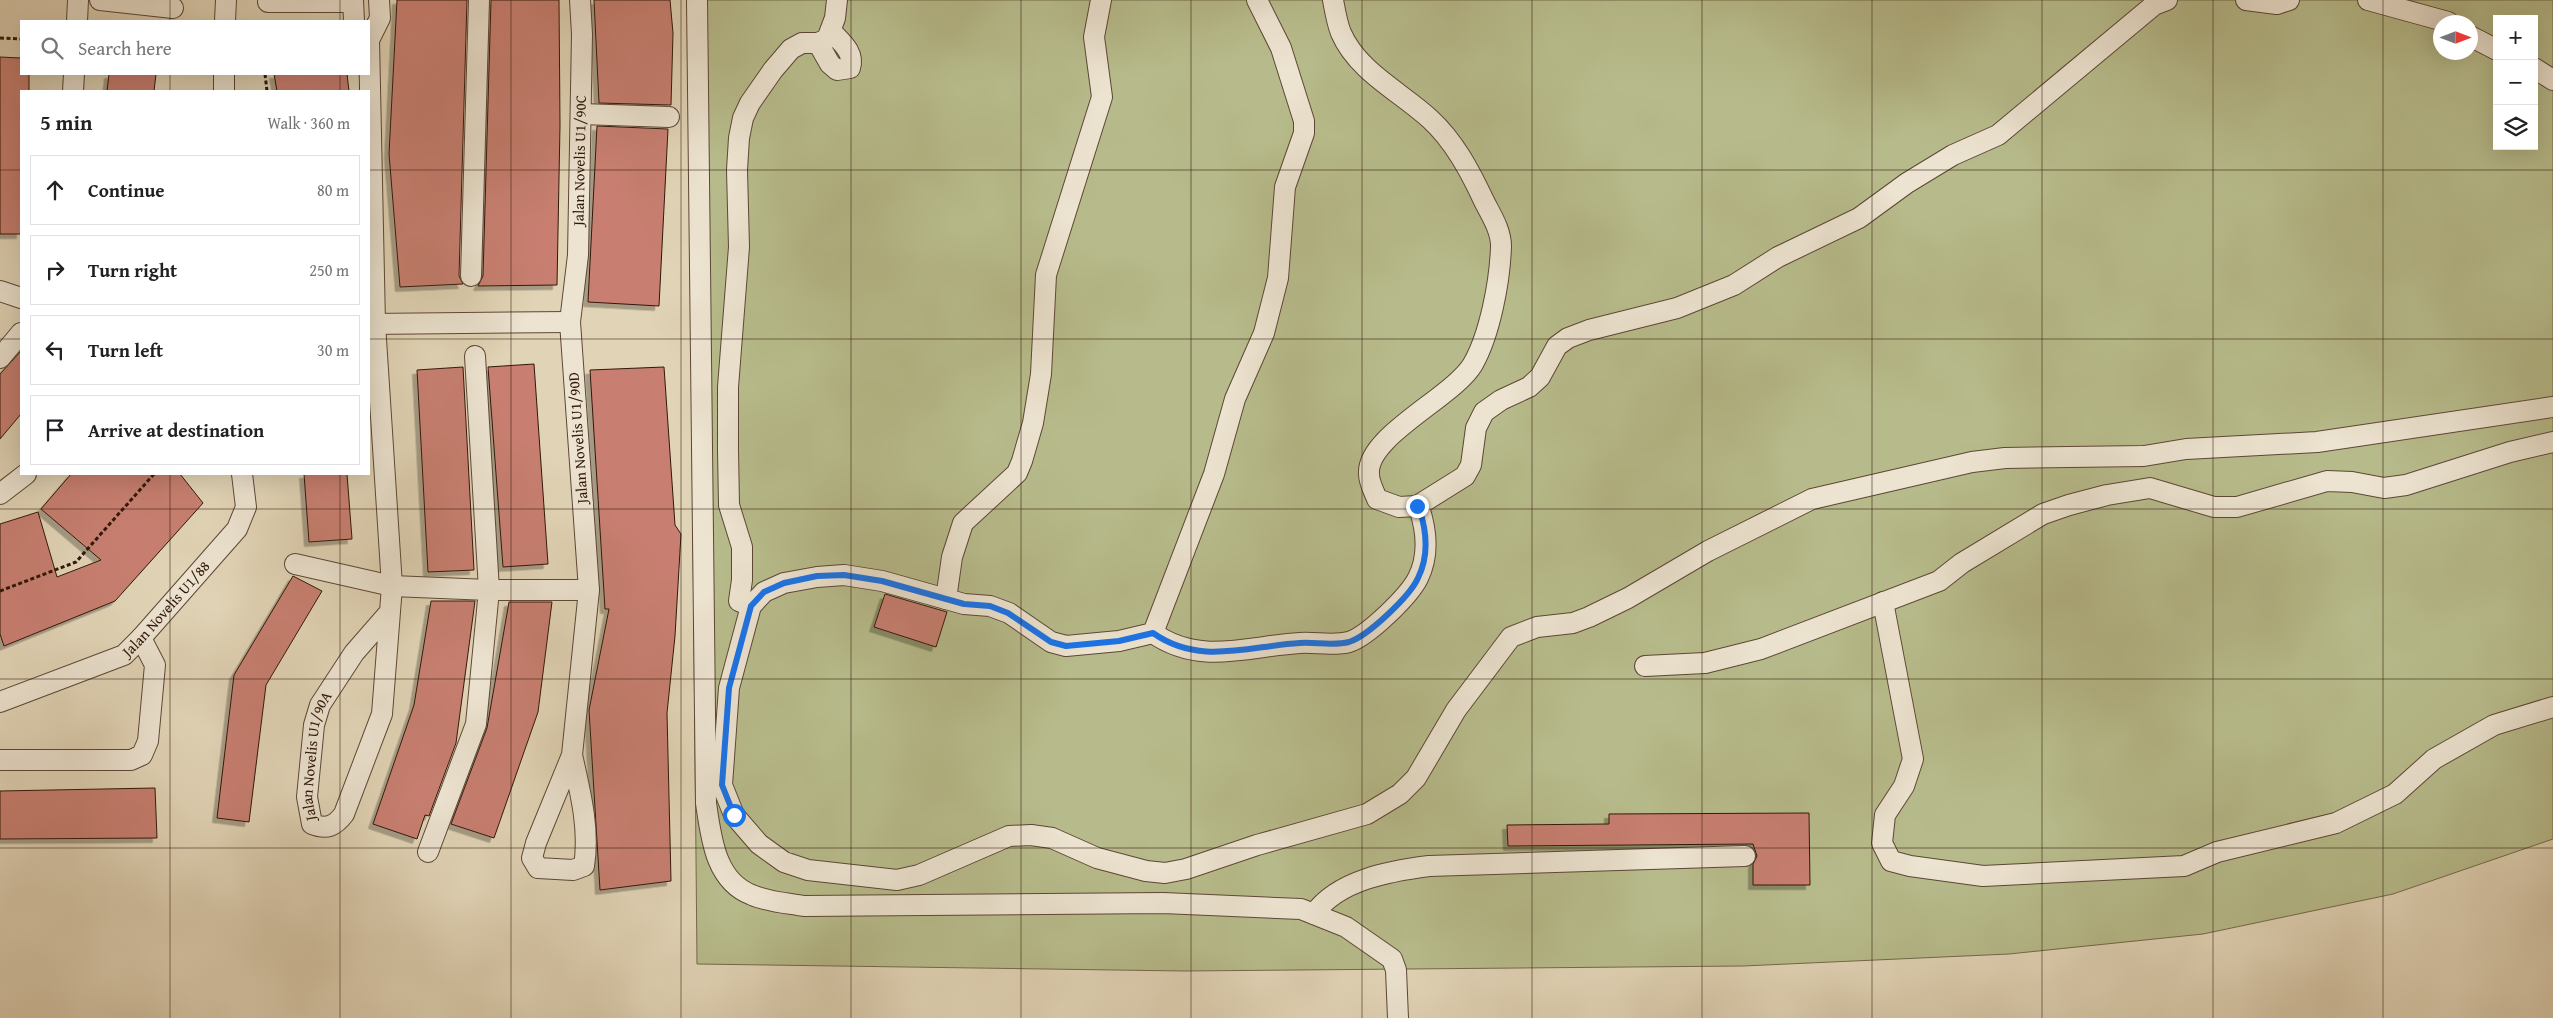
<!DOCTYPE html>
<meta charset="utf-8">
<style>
:root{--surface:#fff;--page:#f2f2f2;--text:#202124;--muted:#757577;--line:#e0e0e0}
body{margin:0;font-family:"Gentium Book Plus",serif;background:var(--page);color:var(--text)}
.controls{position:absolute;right:15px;top:15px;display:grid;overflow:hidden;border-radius:0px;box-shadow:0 5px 20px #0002}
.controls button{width:45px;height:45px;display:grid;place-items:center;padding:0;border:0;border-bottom:1px solid var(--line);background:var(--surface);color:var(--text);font:25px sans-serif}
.compass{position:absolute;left:2433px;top:15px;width:45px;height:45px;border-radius:50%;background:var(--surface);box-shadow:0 5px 20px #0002;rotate:90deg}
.stop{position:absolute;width:15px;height:15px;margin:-11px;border:4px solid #1a73e8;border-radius:50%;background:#fff}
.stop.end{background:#1a73e8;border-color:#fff;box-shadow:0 1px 5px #0008}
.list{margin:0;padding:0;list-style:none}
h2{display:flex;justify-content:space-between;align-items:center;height:65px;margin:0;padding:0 20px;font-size:21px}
h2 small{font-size:16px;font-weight:400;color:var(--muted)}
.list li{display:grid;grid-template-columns:32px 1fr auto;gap:15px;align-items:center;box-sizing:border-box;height:70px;margin:0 10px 10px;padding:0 10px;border:1px solid var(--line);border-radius:0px}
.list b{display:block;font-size:19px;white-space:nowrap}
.list em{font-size:16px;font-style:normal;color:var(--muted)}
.icon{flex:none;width:28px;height:28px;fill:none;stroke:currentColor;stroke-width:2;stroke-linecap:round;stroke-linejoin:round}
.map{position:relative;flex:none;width:2553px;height:1018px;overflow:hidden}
.search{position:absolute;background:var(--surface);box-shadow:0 5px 20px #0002;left:20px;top:20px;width:350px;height:55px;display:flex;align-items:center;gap:12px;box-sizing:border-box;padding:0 18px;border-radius:0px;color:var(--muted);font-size:19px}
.panel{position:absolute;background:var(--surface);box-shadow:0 5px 20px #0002;left:20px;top:90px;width:350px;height:385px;border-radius:0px}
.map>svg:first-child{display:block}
.green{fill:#b7bb8b;stroke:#746a4b;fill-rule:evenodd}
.building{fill:#c87f71;stroke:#31180b;filter:url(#shadow)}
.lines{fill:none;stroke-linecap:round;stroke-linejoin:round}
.minor-casing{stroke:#5d4736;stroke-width:22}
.path{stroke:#31180b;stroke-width:3;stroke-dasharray:4 2.5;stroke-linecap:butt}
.minor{stroke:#ece3d0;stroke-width:20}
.route{stroke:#1a73e8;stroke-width:6}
.grid{fill:none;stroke:#31180b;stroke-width:1;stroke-opacity:0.55}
.labels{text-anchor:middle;stroke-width:5;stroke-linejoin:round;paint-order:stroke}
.street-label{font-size:15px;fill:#31180b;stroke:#ece3d0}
</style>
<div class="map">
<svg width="2553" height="1018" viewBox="0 0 2553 1018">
<defs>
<filter id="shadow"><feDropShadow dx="-4.5" dy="4.5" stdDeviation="0" flood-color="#0004"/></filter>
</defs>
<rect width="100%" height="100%" fill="#e1d4b6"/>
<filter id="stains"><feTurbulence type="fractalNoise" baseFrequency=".004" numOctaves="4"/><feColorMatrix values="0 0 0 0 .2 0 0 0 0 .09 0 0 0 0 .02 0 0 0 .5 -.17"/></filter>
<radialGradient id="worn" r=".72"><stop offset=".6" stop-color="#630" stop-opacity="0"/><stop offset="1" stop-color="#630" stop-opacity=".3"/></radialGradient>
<!-- green -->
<path class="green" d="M688,0H2553V839L2393,894L2203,934L2009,954L1743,966L1184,971L697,964ZM2497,19H2534V146H2497ZM2440,22H2470V52H2440Z"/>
<!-- building -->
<g class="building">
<path d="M397,0H467L459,276L463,284L400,287L389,154Z"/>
<path d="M491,0H559L560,125L557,285L478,286L483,276Z"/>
<path d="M594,0H670L673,33L671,105L599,103Z"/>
<path d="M0,57L21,58V74H29V91H21V234H0Z"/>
<path d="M109,74H156L154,91H107Z"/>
<path d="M274,74H347L349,91H277Z"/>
<path d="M597,126L668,129L659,306L588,302Z"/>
<path d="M21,351V414L0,439V374Z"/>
<path d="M534,364L548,564L503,567L488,367Z"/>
<path d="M463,367L474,570L428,572L417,370Z"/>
<path d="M664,367L675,525L681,534L675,636L667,713L671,881L600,890L589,710L609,609H605L590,370Z"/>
<path d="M71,474H180L203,503L115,601L4,646L0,634V524L38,512L57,577L101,560L41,509Z"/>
<path d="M304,474H347L352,539L309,542Z"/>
<path d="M293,576L322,591L266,685L249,822L217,818L234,675Z"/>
<path d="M885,594L947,612L936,647L874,627Z"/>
<path d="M431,601H475L456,743L429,816L425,815L417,839L373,824L414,705Z"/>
<path d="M509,602H552L538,712L494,838L451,824L487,728Z"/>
<path d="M155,788L157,838L0,839V791Z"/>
<path d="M1809,813L1810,885H1753V864L1757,856L1753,844L1508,846L1507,825L1609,824V814Z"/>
</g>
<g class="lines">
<defs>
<g id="minor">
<path d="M100,0L173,8"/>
<path d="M353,0L354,21"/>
<path id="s1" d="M379,0L380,18L369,40L375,324L392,586L382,714L344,814C335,826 327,830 312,824L307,797L314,725L320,705L354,653L388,614"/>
<path d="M697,0L706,803C711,837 715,881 752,895C768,902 787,903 804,906L1163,903L1301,909L1346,927L1392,959L1396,970L1398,1018"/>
<path d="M1257,0L1281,48L1304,121V133L1285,187L1278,278L1264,333L1235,399L1214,474L1153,633L1119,641L1066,646L1051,642L1009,613L990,606L964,604L882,581L844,575L817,577L784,583L764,592L751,606L729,688L722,785L734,815L759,844L784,862L808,870L897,880L919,875L1009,836L1031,835L1052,838L1097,858L1146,871L1165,873L1186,869L1257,845L1367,814L1400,794L1416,778L1456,710L1511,637L1537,627L1573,623L1589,617L1628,598L1708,551L1812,499L1972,462L2005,458L2144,456L2186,449L2317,442L2553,407"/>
<path d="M2246,0L2277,4L2289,0"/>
<path d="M2368,0L2448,22"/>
<path d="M268,2H353"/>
<path d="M77,21L78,0"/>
<path d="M225,21L226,0"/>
<path d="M2470,36L2497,50"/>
<path d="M818,43L830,64L837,70L850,68C855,52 841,42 831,31"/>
<path d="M2534,68L2553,80"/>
<path d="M73,91L74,74"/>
<path d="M224,91V74"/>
<path d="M581,114L669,117"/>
<path d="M471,276L479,0"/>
<path d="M0,291L21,298"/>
<path d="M369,324L570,322"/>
<path d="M0,358L21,333"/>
<path d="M0,494L26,474"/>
<path d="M1417,506L1465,476L1471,465L1476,428L1484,412L1501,400L1529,387L1540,377L1557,346L1568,338L1589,330L1677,308L1734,285L1778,257L1859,218L1907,183L1953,155L1998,135L2154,5L2167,0"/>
<path d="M295,564L392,586L489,590H589"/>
<path d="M946,599L952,557L963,523L1017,473L1022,461L1033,423L1041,374L1046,275L1102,97L1094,37L1101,0"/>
<path d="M1883,602L1913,759L1904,786L1885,815L1882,843L1891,861L1910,866L1983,876L2184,866L2217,852L2336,823L2395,794L2434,759L2494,725L2553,707"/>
<path d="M751,606L739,601L742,580V547L729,505L728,450V387L739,247L737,170L739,138L743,118L750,103L773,70L791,49L802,43H818L827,39L835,18L837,0"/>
<path d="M1153,633C1200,666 1248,646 1300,643C1315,642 1334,646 1349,642C1368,636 1409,596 1418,578C1426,562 1427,544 1424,527C1422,519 1422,512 1417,506L1399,507L1377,499C1374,491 1369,483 1369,474C1366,436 1454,397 1473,364C1490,334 1500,281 1501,246C1501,230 1491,215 1484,201C1470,171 1454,141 1430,119C1401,92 1358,72 1341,33C1337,23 1335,11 1333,0"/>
<path d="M1645,666L1705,663L1761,649L1939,581L1962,563L2043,514L2069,505L2107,495L2150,488L2214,507H2237L2327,481L2352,482L2384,488L2406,485L2510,452L2553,442"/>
<path id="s2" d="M0,702L124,655L141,638L237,529L246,507L242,474"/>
<path id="s3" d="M572,755C580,791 590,829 584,866L573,870L538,868L532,858L536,843L572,755L589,590L570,322L578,255L582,34L580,0"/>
<path d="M0,760H131L142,755L148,741L155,665L141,638"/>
<path d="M428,852L476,724L489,590L475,356"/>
<path d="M1314,914C1338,880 1390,871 1429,866L1745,856"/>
</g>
</defs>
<!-- minor casing -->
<use href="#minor" class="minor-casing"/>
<!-- path -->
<g class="path">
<path d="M0,38L21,39"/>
<path d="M265,74L267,91"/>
<path d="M0,591L76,562L154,474"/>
</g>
<!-- minor -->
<use href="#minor" class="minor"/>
</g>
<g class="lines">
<!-- route -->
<path class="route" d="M734,815L722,785L729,688L751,606L764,592L784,583L817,576L844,575L882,581L964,604L990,606L1008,613L1051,642L1066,646L1119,641L1153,633C1200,666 1248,646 1300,643C1315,642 1334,646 1349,642C1368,636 1410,596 1418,578C1426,562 1427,544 1424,527C1422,519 1422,512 1417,506"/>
</g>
<!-- grid -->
<path class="grid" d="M170,0V21M340,0V21M511,0V1018M681,0V1018M851,0V1018M1021,0V1018M1191,0V1018M1362,0V1018M1532,0V1018M1702,0V1018M1872,0V1018M2042,0V1018M2213,0V1018M2383,0V1018M170,74V91M340,74V91M0,170H21M369,170H2553M0,339H21M369,339H2553M170,474V1018M340,474V1018M0,509H2553M0,679H2553M0,848H2553"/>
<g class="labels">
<!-- street labels -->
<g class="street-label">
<text dy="5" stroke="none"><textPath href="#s3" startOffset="878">Jalan Novelis U1/90C</textPath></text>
<text transform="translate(578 438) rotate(-94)" y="5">Jalan Novelis U1/90D</text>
<text dy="5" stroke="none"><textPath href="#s2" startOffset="195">Jalan Novelis U1/88</textPath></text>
<text dy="5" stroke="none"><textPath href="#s1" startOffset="931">Jalan Novelis U1/90A</textPath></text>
</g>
</g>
<rect width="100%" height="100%" filter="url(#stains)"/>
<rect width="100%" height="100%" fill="url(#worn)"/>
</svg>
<div class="controls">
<button>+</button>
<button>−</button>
<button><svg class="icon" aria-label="layers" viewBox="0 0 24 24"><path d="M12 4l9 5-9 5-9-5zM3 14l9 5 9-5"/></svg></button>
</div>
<svg class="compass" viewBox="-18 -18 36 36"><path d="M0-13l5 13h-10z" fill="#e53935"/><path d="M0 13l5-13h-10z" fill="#757577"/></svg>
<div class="stop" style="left:734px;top:815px"></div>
<div class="stop end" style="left:1417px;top:506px"></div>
<div class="search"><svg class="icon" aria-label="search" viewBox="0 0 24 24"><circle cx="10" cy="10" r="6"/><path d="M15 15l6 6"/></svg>Search here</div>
<section class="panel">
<h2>5 min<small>Walk · 360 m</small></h2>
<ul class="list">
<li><svg class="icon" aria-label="ahead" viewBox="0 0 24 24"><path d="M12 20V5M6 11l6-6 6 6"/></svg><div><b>Continue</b></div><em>80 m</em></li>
<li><svg class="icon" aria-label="right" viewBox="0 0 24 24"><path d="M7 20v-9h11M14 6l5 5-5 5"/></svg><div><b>Turn right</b></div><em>250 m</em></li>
<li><svg class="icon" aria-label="left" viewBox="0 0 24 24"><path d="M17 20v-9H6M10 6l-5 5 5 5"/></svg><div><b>Turn left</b></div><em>30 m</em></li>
<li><svg class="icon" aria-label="arrive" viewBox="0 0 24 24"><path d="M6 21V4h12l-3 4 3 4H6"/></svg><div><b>Arrive at destination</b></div></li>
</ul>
</section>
</div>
